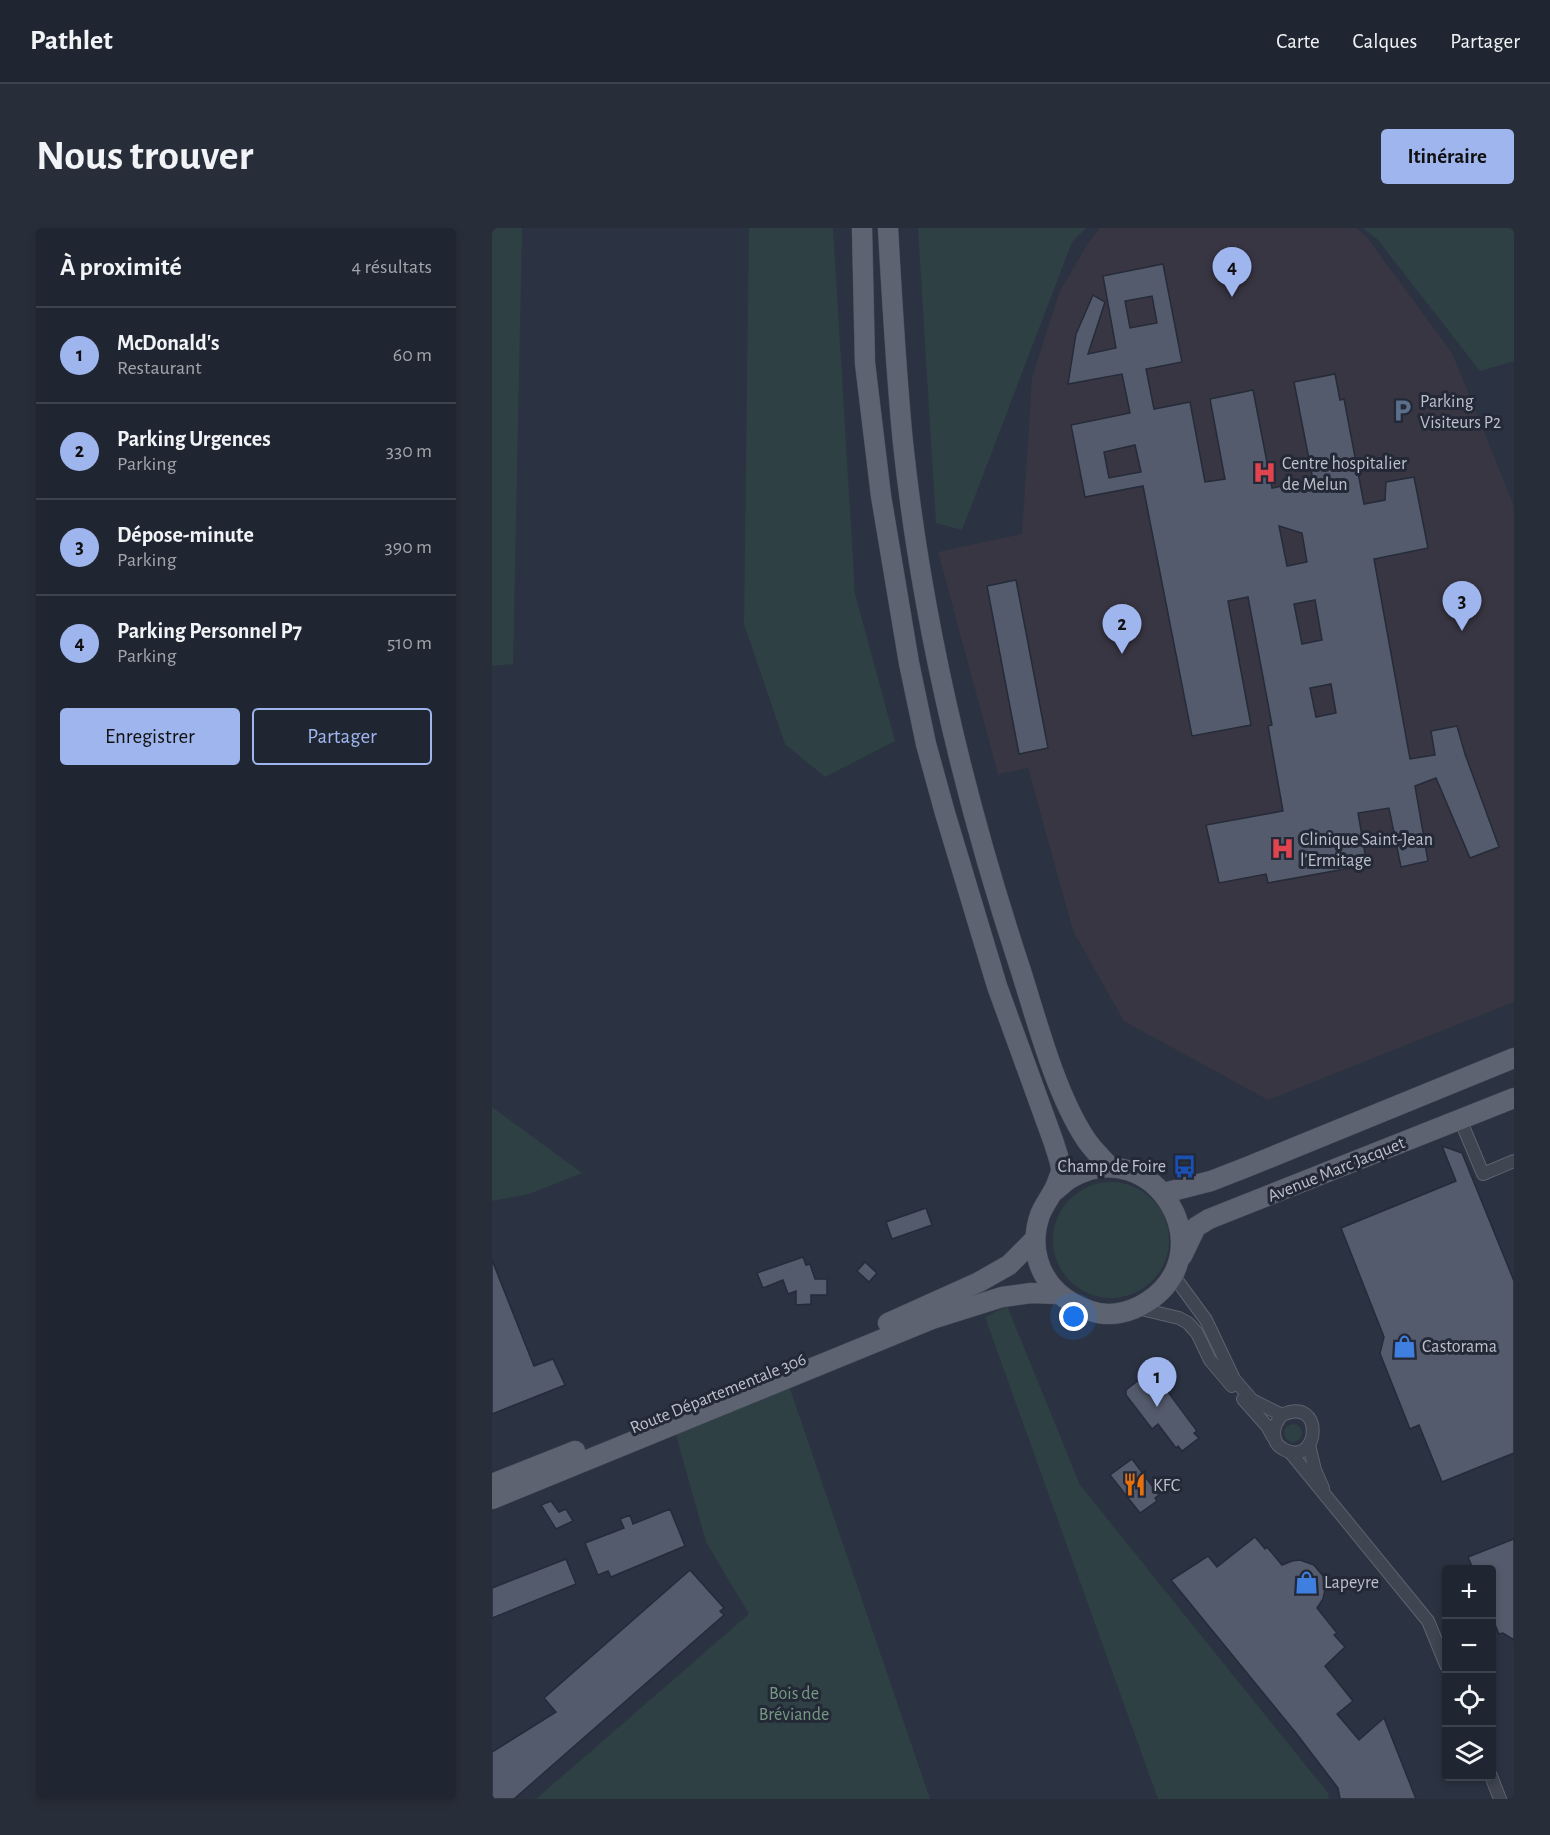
<!DOCTYPE html>
<html lang="fr">
<meta charset="utf-8">
<style>
:root{--surface:#202631;--page:#282e39;--text:#f1f3f6;--muted:#a2a5ab;--line:#3d434d;--accent:#9fb5ee}
body{margin:0;font-family:"Alegreya Sans",sans-serif;background:var(--page);color:var(--text)}
.controls{position:absolute;right:18px;bottom:18px;display:grid;overflow:hidden;border-radius:6px;box-shadow:0 3px 9px #0003}
.controls button{width:54px;height:54px;display:grid;place-items:center;padding:0;border:0;border-bottom:2px solid var(--line);background:var(--surface);color:var(--text);font:30px sans-serif}
.you{position:absolute;left:582px;top:1089px;width:21px;height:21px;margin:-15px;border:4px solid #fff;border-radius:50%;background:#1a73e8;box-shadow:0 0 0 9px #1a73e833}
.badge{display:grid;place-items:center;width:39px;height:39px;border-radius:50%;background:var(--accent);color:#111;font-size:20px;font-weight:700}
.pin{position:absolute;translate:-50% -50px;filter:drop-shadow(0 2px 3px #0008)}
.pin::after{content:'';position:absolute;top:32px;width:21px;height:18px;background:inherit;clip-path:polygon(0 0,100% 0,50% 100%)}
.list{margin:0;padding:0;list-style:none}
h2{display:flex;justify-content:space-between;align-items:center;height:78px;margin:0;padding:0 24px;font-size:26px}
h2 small{font-size:20px;font-weight:400;color:var(--muted)}
.list li{display:grid;grid-template-columns:39px 1fr auto;gap:18px;align-items:center;box-sizing:border-box;height:96px;padding:0 24px;border-top:2px solid var(--line)}
.list b{display:block;font-size:22px;white-space:nowrap}
.list p{margin:0;font-size:20px;white-space:nowrap;color:var(--muted)}
.list em{font-size:20px;font-style:normal;color:var(--muted)}
.actions{display:flex;gap:12px;padding:18px 24px}
.actions a{flex:1;padding:14px 0;border:2px solid var(--accent);border-radius:6px;text-align:center;font-size:21px;color:var(--accent)}
.actions .main{background:var(--accent);color:#111}
.icon{flex:none;width:33px;height:33px;fill:none;stroke:currentColor;stroke-width:2;stroke-linecap:round;stroke-linejoin:round}
.map{position:relative;flex:none;width:1022px;height:1571px;overflow:hidden;border-radius:6px}
header{display:flex;align-items:center;gap:36px;box-sizing:border-box;height:84px;padding:0 30px;background:var(--surface);border-bottom:2px solid var(--line)}
header strong{font-size:28px}
nav{display:flex;gap:33px;margin-inline-start:auto;font-size:21px}
.intro{display:flex;align-items:center;justify-content:space-between;box-sizing:border-box;height:144px;padding:0 36px}
h1{margin:0;font-size:42px}
.button{padding:15px 27px;border-radius:6px;background:var(--accent);color:#111;font-size:21px;font-weight:700}
main{display:flex;gap:36px;padding:0 36px}
aside{flex:1;background:var(--surface);border-radius:6px;box-shadow:0 3px 9px #0003}
.map>svg:first-child{display:block}
.medical{fill:#393643}
.green{fill:#2e4043}
.building{fill:#545b6c;stroke:#252b39;stroke-width:1.5;fill-rule:evenodd}
.lines{fill:none;stroke-linecap:round;stroke-linejoin:round}
.street-casing{stroke:#5d626f;stroke-width:14}
.primary-casing{stroke:#484d5b;stroke-width:21}
.street{stroke:#3f4551;stroke-width:12}
.primary{stroke:#5d6371;stroke-width:20}
.labels{text-anchor:middle;stroke-width:6;stroke-linejoin:round;paint-order:stroke}
.poi-label{font-size:18px;fill:#bcc0cb;stroke:#232937;text-anchor:start}
.street-label{font-size:18px;fill:#bcc0cb;stroke:#232937}
.park-label{font-size:18px;fill:#769982;stroke:#232937}
</style>
<header>
<strong>Pathlet</strong>
<nav><a>Carte</a><a>Calques</a><a>Partager</a></nav>
</header>
<div class="intro"><h1>Nous trouver</h1><a class="button">Itinéraire</a></div>
<main>
<aside>
<h2>À proximité<small>4 résultats</small></h2>
<ul class="list">
<li><span class="badge">1</span><div><b>McDonald's</b><p>Restaurant</p></div><em>60 m</em></li>
<li><span class="badge">2</span><div><b>Parking Urgences</b><p>Parking</p></div><em>330 m</em></li>
<li><span class="badge">3</span><div><b>Dépose-minute</b><p>Parking</p></div><em>390 m</em></li>
<li><span class="badge">4</span><div><b>Parking Personnel P7</b><p>Parking</p></div><em>510 m</em></li>
</ul>
<div class="actions"><a class="main">Enregistrer</a><a>Partager</a></div>
</aside>
<div class="map">
<svg width="1022" height="1571" viewBox="0 0 1022 1571">
<rect width="100%" height="100%" fill="#2b3241"/>
<!-- medical -->
<path class="medical" d="M608,0H864L874,8L960,125L1022,278V774L776,872L632,793L581,703L536,540L506,546L446,324L530,306L540,150L567,65L596,15Z"/>
<!-- green -->
<g class="green">
<path d="M0,0H30L21,436L0,438Z"/>
<path d="M257,0H341L363,366L403,513L333,549L293,516L252,396Z"/>
<path d="M426,0H594L580,14L470,302L444,295Z"/>
<path d="M871,0H1022V133L988,143L886,12Z"/>
<path d="M0,879L90,945L37,966L0,973Z"/>
<circle cx="619" cy="1012" r="58"/>
<path d="M515,1078L588,1257L836,1565L837,1571H666L493,1089Z"/>
<path d="M295,1152L438,1571H44L257,1386L214,1314L183,1203Z"/>
<circle cx="801" cy="1205" r="9"/>
</g>
<!-- building -->
<g class="building">
<path d="M671,36L690,134L654,141L662,181L698,174L713,254L733,251L718,171L761,162L780,260L821,252L802,154L843,146L848,172L852,171L872,276L893,272L894,254L922,249L936,320L882,331L918,531L943,527L939,503L965,498L973,526L1007,619L978,630L944,550L923,558L936,633L909,639L897,580L866,585L875,637L776,655L774,646L727,655L714,597L791,583L776,498L780,497L756,369L736,373L759,497L700,508L651,258L593,269L579,197L638,185L630,146L576,156L584,106L601,67L613,74L596,126L624,120L611,48ZM660,68L665,95L638,100L633,73ZM643,217L649,244L617,250L612,224ZM787,298L810,305L815,334L795,338ZM823,372L830,412L810,416L802,376ZM839,456L844,485L824,489L818,460Z"/>
<path d="M524,352L556,520L527,526L495,358Z"/>
<path d="M950,918L970,925L1022,1053V1225L950,1254L927,1197L918,1201L889,1128L888,1125L892,1109L849,1000L964,953Z"/>
<path d="M434,980L440,997L400,1011L394,994Z"/>
<path d="M311,1029L314,1037L318,1036L323,1051H335V1067H319V1076L304,1077V1063L296,1066L291,1052L271,1060L265,1045Z"/>
<path d="M0,1032L42,1138L61,1131L73,1157L0,1186Z"/>
<path d="M373,1034L385,1045L377,1054L365,1043Z"/>
<path d="M662,1137L674,1153L670,1156L705,1203L702,1205L707,1210L690,1223L686,1218L684,1220L666,1196L660,1201L634,1167V1162L648,1151L646,1149Z"/>
<path d="M640,1231L667,1267L663,1270L665,1273L648,1285L618,1247Z"/>
<path d="M59,1273L67,1284L74,1281L81,1293L64,1301L49,1277Z"/>
<path d="M178,1281L193,1318L119,1349L116,1343L106,1347L93,1315L132,1300L128,1291L138,1287L141,1296Z"/>
<path d="M763,1309L773,1321L775,1319L790,1337L800,1333L808,1332L822,1337L831,1348L833,1362L831,1371L825,1380L845,1405L842,1407L853,1419L833,1438L861,1473L845,1486L867,1512L892,1490L924,1571H848L846,1560L804,1505L679,1352L716,1328L725,1339Z"/>
<path d="M1022,1311V1412L1011,1405L1007,1406L999,1387V1341H981L976,1329Z"/>
<path d="M74,1331L84,1356L0,1390V1360Z"/>
<path d="M198,1342L232,1380L228,1383L232,1387L22,1571H0V1524L64,1484L52,1470Z"/>
</g>
<g class="lines">
<defs>
<g id="street">
<path d="M968,891L991,946L1022,933"/>
<path d="M681,1047L714,1092L742,1151L760,1172L790,1187C833,1167 828,1239 793,1222C778,1215 780,1198 790,1187"/>
<path d="M645,1080L687,1090L696,1095L705,1105L718,1132L740,1158"/>
<path d="M751,1171L775,1198L781,1209"/>
<path d="M817,1217L823,1242L831,1260"/>
<path d="M798,1224L936,1393L954,1437"/>
<path d="M999,1548L1008,1571"/>
</g>
<g id="primary">
<path d="M370,0L373,135L389,268L417,435L434,516L453,585L505,758L562,915C564,923 569,934 569,942C569,946 566,951 565,955C561,966 552,976 548,987C543,1001 542,1018 546,1032C553,1058 574,1075 599,1083C618,1090 639,1084 655,1074C734,1023 661,903 579,950C572,954 567,960 561,964"/>
<path d="M396,0C400,72 404,144 411,215C430,394 472,570 528,740C545,793 563,864 593,910C599,920 610,930 618,939"/>
<path d="M672,965L719,953L755,939L1022,830"/>
<path d="M690,1028L704,999L717,991L1022,870"/>
<path d="M396,1095L487,1054L517,1037L543,1011"/>
<path d="M0,1256L83,1223"/>
<path d="M0,1271L440,1091L510,1069L539,1065L566,1066"/>
</g>
</defs>
<!-- street casing -->
<use href="#street" class="street-casing"/>
<!-- primary casing -->
<use href="#primary" class="primary-casing"/>
<!-- street -->
<use href="#street" class="street"/>
<!-- primary -->
<use href="#primary" class="primary"/>
</g>
<!-- icons -->
<defs>
<symbol id="parking-bare" viewBox="-9 -9 18 18"><path d="M-3.5-5.5H1a3.5 3.5 0 0 1 0 7H-1V5.5H-3.5ZM-1-3.4V-.6H.8a1.4 1.4 0 0 0 0-2.8Z" fill="#5c6f8a" stroke="#232937" stroke-width="2.5" paint-order="stroke"/></symbol>
<symbol id="hospital-bare" viewBox="-9 -9 18 18"><path d="M-5-5h3v3.5h4V-5h3V5h-3V1.5h-4V5h-3Z" fill="#e0444e" stroke="#232937" stroke-width="2.5" paint-order="stroke"/></symbol>
<symbol id="bus-bare" viewBox="-9 -9 18 18"><path d="M-5-6H5V4H4V6H2V4H-2V6H-4V4H-5ZM-3.5-4V0h7V-4ZM-3.5 1.2v1.5H-2V1.2ZM2 1.2v1.5H3.5V1.2Z" fill="#1a4fb4" stroke="#232937" stroke-width="2.5" paint-order="stroke"/></symbol>
<symbol id="shop-bare" viewBox="-9 -9 18 18"><path d="M-5-2.5h2.3a2.7 3.5 0 0 1 5.4 0H5L5.5 6h-11ZM-1.5-2.5h3a1.5 2.3 0 0 0-3 0Z" fill="#3f7fe0" stroke="#232937" stroke-width="2.5" paint-order="stroke"/></symbol>
<symbol id="restaurant-bare" viewBox="-9 -9 18 18"><path d="M-5-6h1v4h1v-4h1v4h1v-4h1v5L-1.5 .5V6h-2V.5L-5-1ZM5-6V6H3V1.5H1.5Q1.5-4 5-6Z" fill="#e8710a" stroke="#232937" stroke-width="2.5" paint-order="stroke"/></symbol>
</defs>
<g fill-rule="evenodd">
<use href="#parking-bare" x="894" y="166" width="33" height="33"/>
<use href="#hospital-bare" x="756" y="228" width="33" height="33"/>
<use href="#hospital-bare" x="774" y="604" width="33" height="33"/>
<use href="#bus-bare" x="676" y="922" width="33" height="33"/>
<use href="#shop-bare" x="896" y="1102" width="33" height="33"/>
<use href="#restaurant-bare" x="626" y="1240" width="33" height="33"/>
<use href="#shop-bare" x="798" y="1338" width="33" height="33"/>
</g>
<g class="labels">
<!-- poi labels -->
<g class="poi-label">
<text x="928" y="179">Parking<tspan x="928" dy="21">Visiteurs P2</tspan></text>
<text x="790" y="241">Centre hospitalier<tspan x="790" dy="21">de Melun</tspan></text>
<text x="808" y="617">Clinique Saint-Jean<tspan x="808" dy="21">l'Ermitage</tspan></text>
<text x="674" y="944" text-anchor="end">Champ de Foire</text>
<text x="930" y="1124">Castorama</text>
<text x="661" y="1263">KFC</text>
<text x="832" y="1360">Lapeyre</text>
</g>
<!-- street labels -->
<g class="street-label">
<text transform="translate(844 941) rotate(-22)" y="6">Avenue Marc Jacquet</text>
<text transform="translate(226 1165) rotate(-22)" y="6">Route Départementale 306</text>
</g>
<!-- park labels -->
<g class="park-label">
<text x="302" y="1471">Bois de<tspan x="302" dy="21">Bréviande</tspan></text>
</g>
</g>
</svg>
<div class="controls">
<button>+</button>
<button>−</button>
<button><svg class="icon" aria-label="locate" viewBox="0 0 24 24"><circle cx="12" cy="12" r="6"/><path d="M12 2v4M12 18v4M2 12h4M18 12h4"/></svg></button>
<button><svg class="icon" aria-label="layers" viewBox="0 0 24 24"><path d="M12 4l9 5-9 5-9-5zM3 14l9 5 9-5"/></svg></button>
</div>
<div class="you"></div>
<div class="pin badge" style="left:665px;top:1179px">1</div>
<div class="pin badge" style="left:630px;top:426px">2</div>
<div class="pin badge" style="left:970px;top:403px">3</div>
<div class="pin badge" style="left:740px;top:69px">4</div>
</div>
</main>
